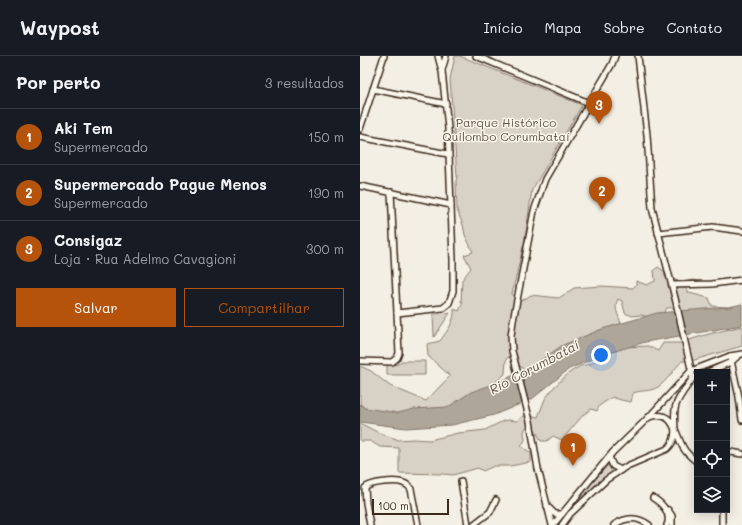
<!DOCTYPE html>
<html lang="pt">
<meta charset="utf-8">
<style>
:root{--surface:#171b24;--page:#20242c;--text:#f1f3f6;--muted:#9ea1a6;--line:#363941;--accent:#b45309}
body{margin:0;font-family:Mali,sans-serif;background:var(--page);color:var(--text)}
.controls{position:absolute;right:12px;bottom:12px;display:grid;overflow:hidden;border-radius:0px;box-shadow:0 2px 10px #0003}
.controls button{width:36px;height:36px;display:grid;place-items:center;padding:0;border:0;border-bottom:1px solid var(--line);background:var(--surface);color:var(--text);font:20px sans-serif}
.scale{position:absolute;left:12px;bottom:10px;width:77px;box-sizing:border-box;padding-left:4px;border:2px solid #3b2a1e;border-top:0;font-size:11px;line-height:14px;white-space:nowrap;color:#3b2a1e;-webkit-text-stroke:3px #fbf7ec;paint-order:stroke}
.you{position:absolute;left:241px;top:299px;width:14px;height:14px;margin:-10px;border:3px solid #fff;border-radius:50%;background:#1a73e8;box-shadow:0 0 0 6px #1a73e833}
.badge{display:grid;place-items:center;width:26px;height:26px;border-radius:50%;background:var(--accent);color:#fff;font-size:13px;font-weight:700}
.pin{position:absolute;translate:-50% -33px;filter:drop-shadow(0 1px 2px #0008)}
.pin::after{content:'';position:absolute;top:21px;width:14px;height:12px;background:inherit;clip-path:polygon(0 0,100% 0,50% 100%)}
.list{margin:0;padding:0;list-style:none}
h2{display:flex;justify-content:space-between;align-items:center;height:52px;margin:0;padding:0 16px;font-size:17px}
h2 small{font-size:13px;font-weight:400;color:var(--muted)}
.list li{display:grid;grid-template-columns:26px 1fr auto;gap:12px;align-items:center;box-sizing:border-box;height:56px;padding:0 16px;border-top:1px solid var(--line)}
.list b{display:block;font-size:15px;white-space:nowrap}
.list p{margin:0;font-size:13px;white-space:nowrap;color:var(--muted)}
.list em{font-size:13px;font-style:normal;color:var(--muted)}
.actions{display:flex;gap:8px;padding:12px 16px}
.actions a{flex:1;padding:9px 0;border:1px solid var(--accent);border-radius:0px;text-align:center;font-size:14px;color:var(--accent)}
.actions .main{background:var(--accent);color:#fff}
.icon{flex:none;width:22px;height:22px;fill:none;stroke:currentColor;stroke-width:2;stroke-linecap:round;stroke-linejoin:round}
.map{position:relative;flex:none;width:382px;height:469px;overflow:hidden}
header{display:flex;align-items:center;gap:24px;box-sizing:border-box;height:56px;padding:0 20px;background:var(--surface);border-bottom:1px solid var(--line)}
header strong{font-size:19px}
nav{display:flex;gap:22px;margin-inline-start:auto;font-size:14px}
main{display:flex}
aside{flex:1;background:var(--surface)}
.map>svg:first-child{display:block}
.green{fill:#d8d1c6;stroke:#8a7e72}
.water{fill:#afa69a;stroke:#817468}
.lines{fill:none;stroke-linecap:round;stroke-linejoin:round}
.minor-casing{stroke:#3b2a1e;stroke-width:8}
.minor{stroke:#fbf7ec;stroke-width:5}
.labels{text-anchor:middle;stroke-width:3;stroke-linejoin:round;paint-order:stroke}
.park-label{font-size:12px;fill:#625448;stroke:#fbf7ec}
.water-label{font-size:13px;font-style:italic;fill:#645549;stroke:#fbf7ec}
</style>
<header>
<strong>Waypost</strong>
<nav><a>Início</a><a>Mapa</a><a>Sobre</a><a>Contato</a></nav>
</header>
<main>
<aside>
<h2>Por perto<small>3 resultados</small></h2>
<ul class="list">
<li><span class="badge">1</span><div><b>Aki Tem</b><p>Supermercado</p></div><em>150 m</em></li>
<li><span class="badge">2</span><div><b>Supermercado Pague Menos</b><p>Supermercado</p></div><em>190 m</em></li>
<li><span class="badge">3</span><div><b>Consigaz</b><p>Loja · Rua Adelmo Cavagioni</p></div><em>300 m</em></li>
</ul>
<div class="actions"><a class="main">Salvar</a><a>Compartilhar</a></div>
</aside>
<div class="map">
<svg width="382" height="469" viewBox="0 0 382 469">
<rect width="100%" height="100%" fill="#f3efe4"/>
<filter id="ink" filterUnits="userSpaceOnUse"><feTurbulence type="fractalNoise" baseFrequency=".025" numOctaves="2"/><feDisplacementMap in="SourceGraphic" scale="8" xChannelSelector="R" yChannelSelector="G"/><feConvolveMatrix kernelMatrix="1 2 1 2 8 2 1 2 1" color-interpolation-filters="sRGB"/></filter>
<g filter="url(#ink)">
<!-- green -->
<g class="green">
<path d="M95,0H100L222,49L172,134L165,182L152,238L158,244H163L171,239L199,242L214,232L242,230L273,232L276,229V225L287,229L295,225L294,214L298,211L305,216L304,219L306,222L324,226L334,224L341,226L326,232L329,237L349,242L352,250L382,252L324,258C318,253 315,251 307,252L303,258L288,261L281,259L272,260L265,257L262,245L258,243C253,253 259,259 261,268L202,290L177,307L170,320L153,303L148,301L146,304L145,318L122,337L88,351L54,362L0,360V310L11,315L30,330L66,345L90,320L68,300L67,288L80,285C87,275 95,266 94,253L99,255L103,246H101L102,224L111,212L104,199L113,196L105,179L103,169L97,154L96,125L97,120L90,23Z"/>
<path d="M90,257L74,281L73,258Z"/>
<path d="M382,270V290L331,305H322C315,312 306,326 298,331C290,336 281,334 273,337L271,346L261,344L252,341L239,350L237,355L231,353L223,359L202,384L193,380L187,385H181L175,373L166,371L164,376L165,384L161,390L171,397V406L150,410H134L123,415L118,412L93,419L83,418L39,417V392L20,391L10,385H0V367L17,376L39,384L53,383L70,384L98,377L125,374L143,365L148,364L158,365C163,357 170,360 178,361L185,343L194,331L209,317L220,310L230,308L262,291L288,290L298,295L303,287H320L345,279Z"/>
<path d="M42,305H65V319H27V309L38,308Z"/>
<path d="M248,409L253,417L230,435L219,446L218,443Z"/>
</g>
<!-- water -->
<path class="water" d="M382,248V269L285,286L242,299L209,313L172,343L134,359L92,369L46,372L0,366V348L5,352L38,357L54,353L88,351L111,336L137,327L171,311L203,289L242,273L297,257L369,251Z"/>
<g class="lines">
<defs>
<g id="minor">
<path d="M116,0L229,47"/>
<path d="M278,0L287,79L292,152L316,246L333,322"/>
<path d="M82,14L86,0"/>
<path d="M13,33L86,48"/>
<path d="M0,73L24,0"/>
<path d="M0,81L88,98"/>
<path d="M0,130L91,149"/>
<path d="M298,177L353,171L382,175"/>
<path d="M312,229L352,228L382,224"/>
<path d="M37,257L83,252L89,247L93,235V203L88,72L82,15L78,0"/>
<path d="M370,300L379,341L382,364"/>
<path d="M0,305L32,306L37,302L39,297L31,136"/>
<path d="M348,316L371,306L379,299"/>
<path d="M289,361C315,353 314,377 324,393C327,398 332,402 337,406"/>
<path d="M367,397L371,396L382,398"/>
<path d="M249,401L253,410L261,414"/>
<path d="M101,425L108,469"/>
<path d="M293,442C302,447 312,458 307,469"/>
<path d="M187,450L195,458H202"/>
<path d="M308,454L312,460V469"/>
<path d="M362,454V469"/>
<path d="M10,469L6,447L5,432C11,426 36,424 43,427C47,428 49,430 51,433L58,469"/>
<path d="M113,469L130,456L136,444"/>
<path d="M192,469L178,413L170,365L152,295L151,280L153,265L174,155L185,123L252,8L255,0"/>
<path d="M193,469L253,396L289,361L331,315L370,300L382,298"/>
<path d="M202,469L210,458L246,424L267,410L307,393C321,381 311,364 316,349C319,340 327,331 333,322L337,321"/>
<path d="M254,469C266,461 277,460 289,469"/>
</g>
</defs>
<!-- minor casing -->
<use href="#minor" class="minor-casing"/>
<!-- minor -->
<use href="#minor" class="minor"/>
</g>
</g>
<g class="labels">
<!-- park labels -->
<g class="park-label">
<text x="146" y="71">Parque Histórico<tspan x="146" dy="14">Quilombo Corumbataí</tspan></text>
</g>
<!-- water labels -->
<g class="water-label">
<text transform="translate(174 311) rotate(-28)" y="5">Rio Corumbataí</text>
</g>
</g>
</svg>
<div class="controls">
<button>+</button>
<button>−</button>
<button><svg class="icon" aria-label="locate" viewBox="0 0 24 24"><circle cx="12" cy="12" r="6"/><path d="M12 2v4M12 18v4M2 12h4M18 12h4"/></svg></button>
<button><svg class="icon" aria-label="layers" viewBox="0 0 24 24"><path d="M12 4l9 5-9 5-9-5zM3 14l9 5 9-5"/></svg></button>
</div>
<div class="scale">100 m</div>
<div class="you"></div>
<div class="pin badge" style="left:213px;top:410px">1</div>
<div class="pin badge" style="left:242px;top:154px">2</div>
<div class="pin badge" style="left:239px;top:68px">3</div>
</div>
</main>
